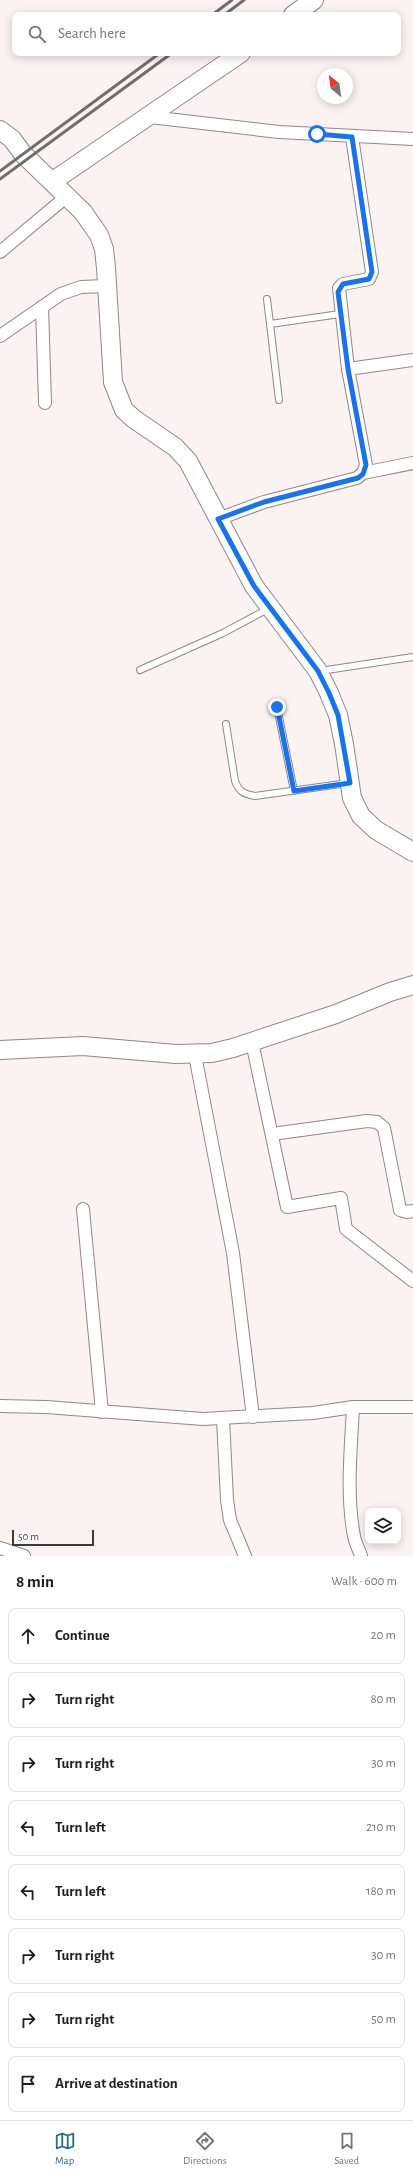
<!DOCTYPE html>
<meta charset="utf-8">
<style>
:root{--surface:#fff;--page:#f6f6f6;--text:#202124;--muted:#757577;--line:#e0e0e0;--accent:#2b7080}
body{margin:0;font-family:"Alegreya Sans",sans-serif;background:var(--page);color:var(--text)}
.controls{position:absolute;right:12px;bottom:12px;display:grid;overflow:hidden;border-radius:8px;box-shadow:0 2px 10px #0003}
.controls button{width:36px;height:36px;display:grid;place-items:center;padding:0;border:0;border-bottom:1px solid var(--line);background:var(--surface);color:var(--text);font:20px sans-serif}
.compass{position:absolute;left:317px;top:68px;width:36px;height:36px;border-radius:50%;background:var(--surface);box-shadow:0 2px 10px #0003;rotate:331deg}
.scale{position:absolute;left:12px;bottom:10px;width:82px;box-sizing:border-box;padding-left:4px;border:2px solid #3d3a3a;border-top:0;font-size:11px;line-height:14px;white-space:nowrap;color:#3d3a3a;-webkit-text-stroke:3px #fff;paint-order:stroke}
.stop{position:absolute;width:12px;height:12px;margin:-9px;border:3px solid #1a73e8;border-radius:50%;background:#fff}
.stop.end{background:#1a73e8;border-color:#fff;box-shadow:0 1px 4px #0008}
.list{margin:0;padding:0;list-style:none}
h2{display:flex;justify-content:space-between;align-items:center;height:52px;margin:0;padding:0 16px;font-size:17px}
h2 small{font-size:13px;font-weight:400;color:var(--muted)}
.list li{display:grid;grid-template-columns:26px 1fr auto;gap:12px;align-items:center;box-sizing:border-box;height:56px;margin:0 8px 8px;padding:0 8px;border:1px solid var(--line);border-radius:8px}
.list b{display:block;font-size:15px;white-space:nowrap}
.list em{font-size:13px;font-style:normal;color:var(--muted)}
.icon{flex:none;width:22px;height:22px;fill:none;stroke:currentColor;stroke-width:2;stroke-linecap:round;stroke-linejoin:round}
.map{position:relative;flex:none;width:413px;height:1556px;overflow:hidden}
.search{position:absolute;background:var(--surface);box-shadow:0 2px 10px #0003;left:12px;right:12px;top:12px;height:44px;display:flex;align-items:center;gap:10px;box-sizing:border-box;padding:0 14px;border-radius:8px;color:var(--muted);font-size:15px}
.sheet{height:564px;background:var(--surface)}
nav{display:flex;justify-content:space-around;align-items:center;box-sizing:border-box;height:56px;border-top:1px solid var(--line);background:var(--surface);font-size:11px;color:var(--muted)}
nav a{display:grid;justify-items:center;gap:2px}
nav .on{color:var(--accent)}
.map>svg:first-child{display:block}
.lines{fill:none;stroke-linecap:round;stroke-linejoin:round}
.lane-casing{stroke:#908888;stroke-width:8}
.street-casing{stroke:#908888;stroke-width:14}
.secondary-casing{stroke:#908888;stroke-width:20}
.lane{stroke:#fff;stroke-width:6}
.street{stroke:#fff;stroke-width:12}
.secondary{stroke:#fff;stroke-width:18}
.rail{stroke:#736e6e;stroke-width:3}
.route{stroke:#1a73e8;stroke-width:5}
</style>
<div class="map">
<svg width="413" height="1556" viewBox="0 0 413 1556">
<rect width="100%" height="100%" fill="#fbf2f2"/>
<g class="lines">
<defs>
<g id="lane">
<path d="M267,299L270,324"/>
<path d="M279,400L270,324L340,314"/>
<path d="M140,670L223,633L268,609"/>
<path d="M320,671L413,657"/>
<path d="M277,707L294,791"/>
<path d="M226,724L235,781C239,792 244,794 255,796L348,783"/>
</g>
<g id="street">
<path d="M150,117L279,132L413,139"/>
<path d="M0,252L66,197"/>
<path d="M42,307L45,403"/>
<path d="M0,336L61,294L81,287L106,286"/>
<path d="M348,369L339,288L343,284L369,279L372,272L352,137"/>
<path d="M363,473L413,463"/>
<path d="M218,519L264,502L357,478L363,473L366,465L348,369L413,360"/>
<path d="M252,1042L287,1207L341,1198L346,1229L413,1281"/>
<path d="M195,1055L233,1253L253,1417"/>
<path d="M272,1134L367,1121L377,1122L384,1128L400,1210L407,1212L413,1211"/>
<path d="M83,1209L102,1412"/>
<path d="M0,1406L46,1407L203,1419L313,1413L353,1407H413"/>
<path d="M353,1407C351,1449 346,1494 354,1536C355,1543 359,1549 361,1556"/>
<path d="M223,1419L227,1500L230,1520L245,1556"/>
<path d="M0,1548L24,1556"/>
</g>
<g id="secondary">
<path d="M293,15L314,0"/>
<path d="M0,130L12,139L23,154L83,212L99,235L104,249L106,268L113,382L124,410L134,419L175,447L188,461L254,586L318,671L329,693L338,715L344,744L352,798L361,816L376,830L413,852"/>
<path d="M53,181L241,53"/>
<path d="M0,1050L83,1046L176,1054L212,1053L233,1048L336,1014L390,992L413,985"/>
</g>
</defs>
<!-- lane casing -->
<use href="#lane" class="lane-casing"/>
<!-- street casing -->
<use href="#street" class="street-casing"/>
<!-- secondary casing -->
<use href="#secondary" class="secondary-casing"/>
<!-- lane -->
<use href="#lane" class="lane"/>
<!-- street -->
<use href="#street" class="street"/>
<!-- secondary -->
<use href="#secondary" class="secondary"/>
<!-- rail -->
<g class="rail">
<path d="M212,15L232,0"/>
<path d="M224,15L244,0"/>
<path d="M0,171L160,53"/>
<path d="M0,179L172,53"/>
</g>
</g>
<g class="lines">
<!-- route -->
<path class="route" d="M277,707L294,791L350,783L338,715L329,693L318,671L254,586L218,519L264,502L358,478L363,474L366,465L348,369L338,292L343,284L369,279L372,272L352,137L317,134"/>
</g>
</svg>
<div class="controls">
<button><svg class="icon" aria-label="layers" viewBox="0 0 24 24"><path d="M12 4l9 5-9 5-9-5zM3 14l9 5 9-5"/></svg></button>
</div>
<svg class="compass" viewBox="-18 -18 36 36"><path d="M0-13l5 13h-10z" fill="#e53935"/><path d="M0 13l5-13h-10z" fill="#757577"/></svg>
<div class="scale">50 m</div>
<div class="stop" style="left:317px;top:134px"></div>
<div class="stop end" style="left:277px;top:707px"></div>
<div class="search"><svg class="icon" aria-label="search" viewBox="0 0 24 24"><circle cx="10" cy="10" r="6"/><path d="M15 15l6 6"/></svg>Search here</div>
</div>
<section class="sheet">
<h2>8 min<small>Walk · 600 m</small></h2>
<ul class="list">
<li><svg class="icon" aria-label="ahead" viewBox="0 0 24 24"><path d="M12 20V5M6 11l6-6 6 6"/></svg><div><b>Continue</b></div><em>20 m</em></li>
<li><svg class="icon" aria-label="right" viewBox="0 0 24 24"><path d="M7 20v-9h11M14 6l5 5-5 5"/></svg><div><b>Turn right</b></div><em>80 m</em></li>
<li><svg class="icon" aria-label="right" viewBox="0 0 24 24"><path d="M7 20v-9h11M14 6l5 5-5 5"/></svg><div><b>Turn right</b></div><em>30 m</em></li>
<li><svg class="icon" aria-label="left" viewBox="0 0 24 24"><path d="M17 20v-9H6M10 6l-5 5 5 5"/></svg><div><b>Turn left</b></div><em>210 m</em></li>
<li><svg class="icon" aria-label="left" viewBox="0 0 24 24"><path d="M17 20v-9H6M10 6l-5 5 5 5"/></svg><div><b>Turn left</b></div><em>180 m</em></li>
<li><svg class="icon" aria-label="right" viewBox="0 0 24 24"><path d="M7 20v-9h11M14 6l5 5-5 5"/></svg><div><b>Turn right</b></div><em>30 m</em></li>
<li><svg class="icon" aria-label="right" viewBox="0 0 24 24"><path d="M7 20v-9h11M14 6l5 5-5 5"/></svg><div><b>Turn right</b></div><em>50 m</em></li>
<li><svg class="icon" aria-label="arrive" viewBox="0 0 24 24"><path d="M6 21V4h12l-3 4 3 4H6"/></svg><div><b>Arrive at destination</b></div></li>
</ul>
</section>
<nav>
<a class="on"><svg class="icon" aria-label="map" viewBox="0 0 24 24"><path d="M3 6l6-2 6 2 6-2v14l-6 2-6-2-6 2zM9 4v14M15 6v14"/></svg>Map</a>
<a><svg class="icon" aria-label="directions" viewBox="0 0 24 24"><path d="M12 3l9 9-9 9-9-9zM9 14v-3h6M13 9l2 2-2 2"/></svg>Directions</a>
<a><svg class="icon" aria-label="saved" viewBox="0 0 24 24"><path d="M7 4h10v16l-5-4-5 4z"/></svg>Saved</a>
</nav>
